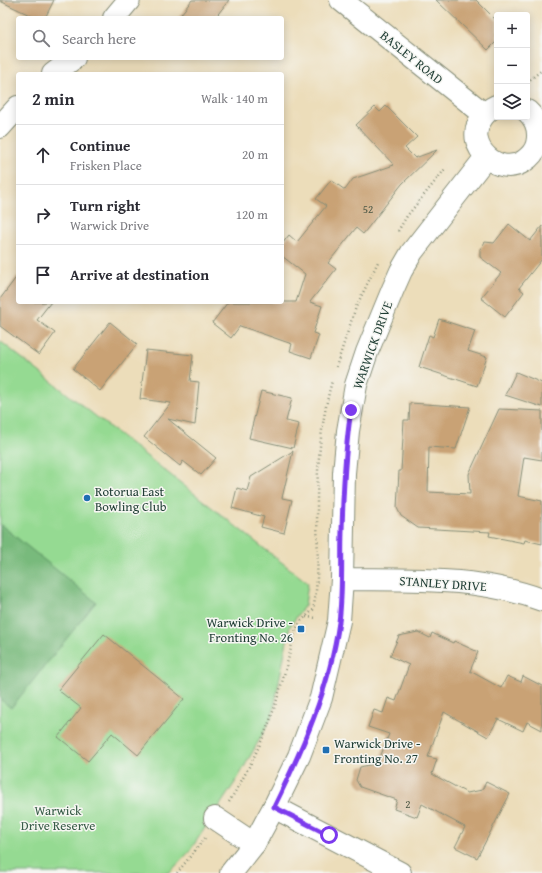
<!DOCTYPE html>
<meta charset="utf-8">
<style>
:root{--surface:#fff;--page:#f7f7f7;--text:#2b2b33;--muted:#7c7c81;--line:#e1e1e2}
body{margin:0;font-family:"Gentium Book Plus",serif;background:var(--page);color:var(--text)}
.controls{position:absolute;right:12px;top:12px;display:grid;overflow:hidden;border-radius:4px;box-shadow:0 2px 10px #0003}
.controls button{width:36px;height:36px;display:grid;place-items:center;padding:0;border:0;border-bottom:1px solid var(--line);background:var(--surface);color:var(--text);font:20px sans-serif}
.stop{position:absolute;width:12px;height:12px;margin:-9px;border:3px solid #7c3aed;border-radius:50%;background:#fff}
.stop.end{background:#7c3aed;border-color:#fff;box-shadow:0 1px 4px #0008}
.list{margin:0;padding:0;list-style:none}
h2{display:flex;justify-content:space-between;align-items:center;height:52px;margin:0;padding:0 16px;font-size:17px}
h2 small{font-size:13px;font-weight:400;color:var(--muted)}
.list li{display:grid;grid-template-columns:26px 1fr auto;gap:12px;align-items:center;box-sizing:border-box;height:60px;padding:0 16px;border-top:1px solid var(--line)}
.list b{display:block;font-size:15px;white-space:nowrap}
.list p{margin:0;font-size:13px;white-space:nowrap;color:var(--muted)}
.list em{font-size:13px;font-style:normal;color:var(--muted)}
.icon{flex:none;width:22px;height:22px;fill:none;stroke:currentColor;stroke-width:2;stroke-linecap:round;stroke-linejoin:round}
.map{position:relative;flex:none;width:542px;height:873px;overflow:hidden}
.search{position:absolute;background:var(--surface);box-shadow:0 2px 10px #0003;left:16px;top:16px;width:268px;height:44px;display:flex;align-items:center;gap:10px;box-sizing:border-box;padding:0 14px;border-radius:4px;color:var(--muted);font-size:15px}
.panel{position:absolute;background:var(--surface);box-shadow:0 2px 10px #0003;left:16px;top:72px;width:268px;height:232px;border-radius:4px}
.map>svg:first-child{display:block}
.green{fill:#95da92;stroke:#5a8c63}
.forest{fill:#78ba7c;stroke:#4c7c58}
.building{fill:#c9a274}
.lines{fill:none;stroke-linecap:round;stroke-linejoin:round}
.minor-casing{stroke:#868d77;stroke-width:24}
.path{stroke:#868d77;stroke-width:2.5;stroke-dasharray:1 3;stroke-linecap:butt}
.minor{stroke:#fff;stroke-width:22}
.route{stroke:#7c3aed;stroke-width:5}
.poi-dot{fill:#1f6fb2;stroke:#f6f6f2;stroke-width:1.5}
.labels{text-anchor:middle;stroke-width:3;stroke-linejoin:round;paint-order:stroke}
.number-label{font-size:11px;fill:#4a5644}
.street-label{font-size:13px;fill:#1f3d34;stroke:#f6f6f2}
.poi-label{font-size:13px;fill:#1f3d34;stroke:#f6f6f2;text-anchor:start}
.park-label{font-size:13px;fill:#375c47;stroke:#f6f6f2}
</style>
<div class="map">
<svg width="542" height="873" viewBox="0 0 542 873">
<rect width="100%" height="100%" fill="#f6f6f2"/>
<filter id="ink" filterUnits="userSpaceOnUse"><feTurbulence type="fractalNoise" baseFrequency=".025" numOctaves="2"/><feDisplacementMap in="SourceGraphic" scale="8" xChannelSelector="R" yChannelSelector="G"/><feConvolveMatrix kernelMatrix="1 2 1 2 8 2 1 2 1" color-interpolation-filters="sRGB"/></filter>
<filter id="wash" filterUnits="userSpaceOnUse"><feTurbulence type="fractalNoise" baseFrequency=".012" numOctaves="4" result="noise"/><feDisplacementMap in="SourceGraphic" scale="16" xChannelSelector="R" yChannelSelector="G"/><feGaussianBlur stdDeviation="0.9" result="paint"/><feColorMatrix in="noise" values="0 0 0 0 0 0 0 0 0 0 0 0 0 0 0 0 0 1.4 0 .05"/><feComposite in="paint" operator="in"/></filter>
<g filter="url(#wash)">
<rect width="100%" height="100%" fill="#ecddba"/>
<!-- green -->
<path class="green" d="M0,341L308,583L305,605L290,626L272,717L238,778L189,852L169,873H0Z"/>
<!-- forest -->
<path class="forest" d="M0,524L96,602L11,708L0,699Z"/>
<g id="blocks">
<!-- building -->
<g class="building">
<path d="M0,0H54L45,18H36L0,1Z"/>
<path d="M192,0H229L215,18H178Z"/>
<path d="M436,0H476L497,21V41L488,50Z"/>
<path d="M386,106L417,137L405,148L415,158L437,150L402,184L363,234L356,228L328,263L336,269L310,302L322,306L313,333L319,335L311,358L290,351L292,344L240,326L231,338L212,323L228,302H296L305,274L282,256V244L289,235L297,242L326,206L316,199L331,180L345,190L353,179L394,165L356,125L375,107L380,112Z"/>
<path d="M509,224L530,241L542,226V259L519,288L524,292L505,317L481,298L501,273L480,257V249L485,242L494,243Z"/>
<path d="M18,275V302H51L37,320L55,333L39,355L0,326V299Z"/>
<path d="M439,319L475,331L468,351L487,357L477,386L419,367L429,335L433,337Z"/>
<path d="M110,322L137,344L100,391L73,369Z"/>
<path d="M146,350L193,355L190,381L199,382L195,425L168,419L216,458L201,475L183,461L180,466L144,437L171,403L140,399Z"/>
<path d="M516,372L542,383V407L505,395Z"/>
<path d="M261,391L292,398L286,421L299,424L293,448L249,438Z"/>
<path d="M410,403L470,407L456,449L429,447L428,492L470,494L469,474L499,409L542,411V460L524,457L518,496L542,501V544L525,540L524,543L489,536L490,532L418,528L401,516L397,508L399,471H401L404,420H409Z"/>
<path d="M293,451L282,498L292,500L284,533L261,527L264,517L232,508L237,488L247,491L251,477Z"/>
<path d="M418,632L430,638L432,633L453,643L454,641L478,652L470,671L501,688L507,676L521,682L523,676L542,686V730L527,722L523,731L498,719L488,737L444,712L428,757L437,759L432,774L467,793L482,790L486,782L510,794L477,858L455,847L465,827L422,804L417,817L394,809L397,800L360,787L356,780L360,767L378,763L389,734L368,727L374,710L383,713L388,698L396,701L409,665L390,656L399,636Z"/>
<path d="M104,634L184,699L138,755L112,733L88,761L58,737L81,708L58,690Z"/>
</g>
</g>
</g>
<g filter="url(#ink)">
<use href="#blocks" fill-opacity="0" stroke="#868d77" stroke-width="1"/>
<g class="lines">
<defs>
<g id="minor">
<path d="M341,0L484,114"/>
<path d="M114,18L129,0"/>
<path d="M53,74L74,58"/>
<path d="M496,106C489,109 484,114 480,121C465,147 499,178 524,161C530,157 535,152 537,144C540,131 537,120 527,111"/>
<path d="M0,127L18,107"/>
<path d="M342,579C410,580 477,576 542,600"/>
<path d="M274,807L400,873"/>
<path d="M215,818L254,844"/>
<path d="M231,873L254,844L274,807L299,756L321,698L339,621L342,579L344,473L348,431L356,385L367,352L393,289L401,271L412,252L486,157"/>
</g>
</defs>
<!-- minor casing -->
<use href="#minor" class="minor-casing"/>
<!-- path -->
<g class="path">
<path d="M527,82L542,70"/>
<path d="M398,231L407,216L446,168"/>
<path d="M336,367L356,307L378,262"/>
<path d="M306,617L317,618"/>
<path d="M229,802C245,776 259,749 270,720C281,690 288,659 296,629L301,621L313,610C320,576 317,540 317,506C317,465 321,421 332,381"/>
<path d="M177,873L205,838"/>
</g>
<!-- minor -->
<use href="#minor" class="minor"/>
</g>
</g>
<g class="lines" filter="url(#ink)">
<!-- route -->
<path class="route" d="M329,835L274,807C303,748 330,687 339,622C343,592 341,561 342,531C343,490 345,450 351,410"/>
</g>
<!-- markers -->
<g class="poi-dot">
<circle cx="87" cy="498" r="4"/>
<rect x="297" y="625" width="8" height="8" rx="2"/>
<rect x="322" y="746" width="8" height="8" rx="2"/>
</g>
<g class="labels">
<!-- number labels -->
<g class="number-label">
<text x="368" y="213">52</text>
<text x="408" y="808">2</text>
</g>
<!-- street labels -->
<g class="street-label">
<text transform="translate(412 57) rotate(39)" y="5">BASLEY ROAD</text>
<text transform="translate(372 345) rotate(-70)" y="5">WARWICK DRIVE</text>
<text transform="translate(443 583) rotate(4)" y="5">STANLEY DRIVE</text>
</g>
<!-- poi labels -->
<g class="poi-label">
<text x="95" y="496">Rotorua East<tspan x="95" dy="15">Bowling Club</tspan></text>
<text x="293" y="627" text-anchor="end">Warwick Drive -<tspan x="293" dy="15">Fronting No. 26</tspan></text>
<text x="334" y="748">Warwick Drive -<tspan x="334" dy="15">Fronting No. 27</tspan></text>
</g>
<!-- park labels -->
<g class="park-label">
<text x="58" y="815">Warwick<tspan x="58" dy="15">Drive Reserve</tspan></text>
</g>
</g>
</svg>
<div class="controls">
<button>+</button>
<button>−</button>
<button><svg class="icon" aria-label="layers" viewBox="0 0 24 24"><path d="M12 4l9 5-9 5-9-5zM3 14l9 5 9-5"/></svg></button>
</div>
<div class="stop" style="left:329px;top:835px"></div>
<div class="stop end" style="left:351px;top:410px"></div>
<div class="search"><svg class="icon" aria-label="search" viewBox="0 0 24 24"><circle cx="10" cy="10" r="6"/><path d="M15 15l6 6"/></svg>Search here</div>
<section class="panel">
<h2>2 min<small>Walk · 140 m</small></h2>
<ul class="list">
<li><svg class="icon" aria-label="ahead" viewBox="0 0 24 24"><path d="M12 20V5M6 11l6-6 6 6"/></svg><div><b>Continue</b><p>Frisken Place</p></div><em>20 m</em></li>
<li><svg class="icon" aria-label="right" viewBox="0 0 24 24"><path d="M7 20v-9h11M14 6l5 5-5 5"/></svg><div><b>Turn right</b><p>Warwick Drive</p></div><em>120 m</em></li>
<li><svg class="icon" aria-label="arrive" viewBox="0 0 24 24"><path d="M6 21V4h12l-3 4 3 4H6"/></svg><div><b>Arrive at destination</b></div></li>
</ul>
</section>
</div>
